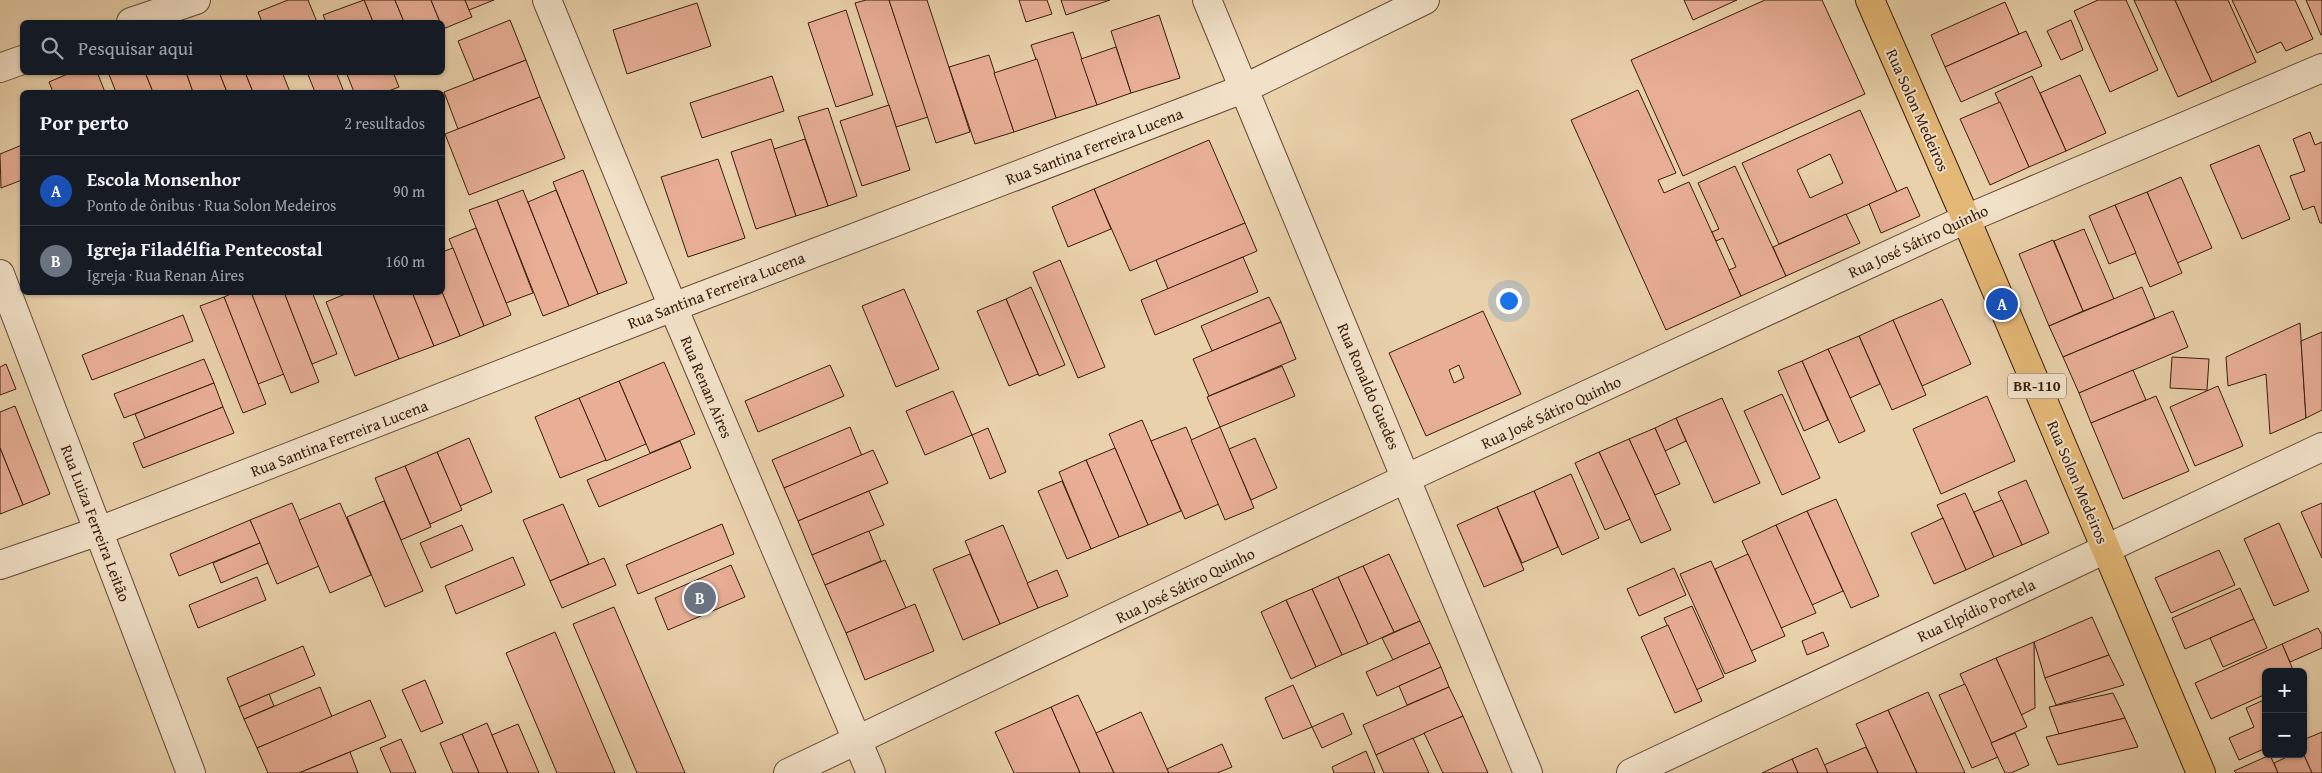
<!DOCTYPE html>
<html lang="pt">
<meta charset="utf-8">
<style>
:root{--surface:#171b24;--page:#242831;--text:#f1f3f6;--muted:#9ea1a6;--line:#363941;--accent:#c59692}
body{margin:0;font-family:"Gentium Book Plus",serif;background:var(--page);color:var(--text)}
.controls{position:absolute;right:15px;bottom:15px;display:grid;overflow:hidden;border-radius:8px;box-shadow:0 1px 4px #0004}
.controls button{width:45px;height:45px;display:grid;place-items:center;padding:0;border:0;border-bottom:1px solid var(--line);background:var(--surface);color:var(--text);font:25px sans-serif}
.you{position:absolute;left:1508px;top:300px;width:18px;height:18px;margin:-12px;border:4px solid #fff;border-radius:50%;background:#1a73e8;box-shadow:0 0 0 8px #1a73e833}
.badge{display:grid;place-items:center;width:32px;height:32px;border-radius:50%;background:var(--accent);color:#fff;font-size:16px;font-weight:700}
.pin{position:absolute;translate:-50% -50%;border:2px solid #fff;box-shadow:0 1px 5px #0006}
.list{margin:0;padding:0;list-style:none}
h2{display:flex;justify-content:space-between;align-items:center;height:65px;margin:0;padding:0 20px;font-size:21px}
h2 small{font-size:16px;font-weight:400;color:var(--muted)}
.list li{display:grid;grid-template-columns:32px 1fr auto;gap:15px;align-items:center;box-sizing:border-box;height:70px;padding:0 20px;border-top:1px solid var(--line)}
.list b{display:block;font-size:19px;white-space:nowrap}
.list p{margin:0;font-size:16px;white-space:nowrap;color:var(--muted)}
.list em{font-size:16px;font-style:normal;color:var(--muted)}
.icon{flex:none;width:28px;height:28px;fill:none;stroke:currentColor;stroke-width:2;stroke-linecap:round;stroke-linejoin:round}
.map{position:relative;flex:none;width:2322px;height:773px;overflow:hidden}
.search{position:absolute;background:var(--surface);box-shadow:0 1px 4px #0004;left:20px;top:20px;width:425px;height:55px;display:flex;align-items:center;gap:12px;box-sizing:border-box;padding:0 18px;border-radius:8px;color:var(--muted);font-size:19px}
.panel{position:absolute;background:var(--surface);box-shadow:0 1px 4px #0004;left:20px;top:90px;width:425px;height:205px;border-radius:8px}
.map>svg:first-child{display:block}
.building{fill:#e8ae96;stroke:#381c0b;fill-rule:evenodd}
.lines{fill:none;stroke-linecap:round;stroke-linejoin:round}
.minor-casing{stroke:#644933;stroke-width:30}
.major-casing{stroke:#381c0b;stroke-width:30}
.minor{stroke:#f1e1c8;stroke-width:28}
.major{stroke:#e4b876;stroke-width:28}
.labels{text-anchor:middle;stroke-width:4;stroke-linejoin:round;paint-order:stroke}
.shield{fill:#f1e1c8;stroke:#705744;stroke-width:1}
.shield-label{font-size:15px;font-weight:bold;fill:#381c0b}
.street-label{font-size:16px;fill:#381c0b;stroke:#f1e1c8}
</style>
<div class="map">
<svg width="2322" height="773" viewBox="0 0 2322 773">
<rect width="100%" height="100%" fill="#e9d1ab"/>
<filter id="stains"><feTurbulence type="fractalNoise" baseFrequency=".004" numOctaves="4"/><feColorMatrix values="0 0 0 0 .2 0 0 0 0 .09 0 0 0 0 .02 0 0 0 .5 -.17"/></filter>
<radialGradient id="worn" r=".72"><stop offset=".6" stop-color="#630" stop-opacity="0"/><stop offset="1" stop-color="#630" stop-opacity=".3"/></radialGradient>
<!-- building -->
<g class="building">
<path d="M288,0H308L317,22H262L258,12Z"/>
<path d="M364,0H395L404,22H373Z"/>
<path d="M364,0L373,22H326L323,15Z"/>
<path d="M395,0H431L440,22H404Z"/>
<path d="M431,0H465L472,17L443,29L442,22H440Z"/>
<path d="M465,0H494L469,10Z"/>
<path d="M866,0H889L928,117L896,127L855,3Z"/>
<path d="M889,0H927L970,132L936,143Z"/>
<path d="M1019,0H1047L1052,14L1026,22Z"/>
<path d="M1061,0H1110L1066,15Z"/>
<path d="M1684,0H1737L1693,20Z"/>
<path d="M1765,0H1822L1865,94L1683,176L1631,60Z"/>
<path d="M2098,0H2126L2158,70L2110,92L2074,11Z"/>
<path d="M2134,0H2175L2212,82L2178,97Z"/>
<path d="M2175,0H2228L2256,62L2212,82Z"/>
<path d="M2232,0H2295L2313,39L2286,51L2281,42L2257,53Z"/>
<path d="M2306,0H2322V35H2321Z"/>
<path d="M2005,2L2019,34L1945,67L1931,35Z"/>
<path d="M697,3L711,46L627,74L613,30Z"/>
<path d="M846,10L873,95L836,107L808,23Z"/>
<path d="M1159,15L1180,78L1131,93L1111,31Z"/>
<path d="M510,20L526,60L474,80L458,41Z"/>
<path d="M2071,20L2083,50L2061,60L2047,31Z"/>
<path d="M2026,31L2042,66L1961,102L1945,67Z"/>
<path d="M1073,32L1097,105L1056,118L1031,45Z"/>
<path d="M1116,47L1131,93L1097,105L1081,59Z"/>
<path d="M989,55L1014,132L975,144L949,67Z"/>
<path d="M1037,59L1056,118L1014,132L994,73Z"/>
<path d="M526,60L540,97L458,129L444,92Z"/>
<path d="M72,72H97L105,92H53L49,82Z"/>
<path d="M108,72H145L153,92H116Z"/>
<path d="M145,72H186L193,92H153Z"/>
<path d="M186,72H219L227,92H193Z"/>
<path d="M219,72H245L253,92H227Z"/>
<path d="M245,72H282L290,92H253Z"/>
<path d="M307,72H336L344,92H315Z"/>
<path d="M346,72H393L399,87L386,92H354Z"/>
<path d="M2080,75L2106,133L2066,151L2040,93Z"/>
<path d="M772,76L784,111L702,138L690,103Z"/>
<path d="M2032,76L2066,151L2029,167L1995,93Z"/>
<path d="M1638,90L1676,173L1658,180L1664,193L1689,182L1741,296L1666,330L1571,120Z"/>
<path d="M540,97L565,158L469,195L445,134Z"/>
<path d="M2000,102L2029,167L1990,185L1960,119Z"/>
<path d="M889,105L910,170L862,186L840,121Z"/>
<path d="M828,108L857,196L828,206L798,117Z"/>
<path d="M1860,110L1897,192L1779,244L1742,163ZM1830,154L1843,183L1810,198L1797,170Z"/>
<path d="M2310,132L2315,145L2322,142V223H2320L2314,206L2303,210L2290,176L2305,171L2293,139Z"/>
<path d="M771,139L796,216L756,229L731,152Z"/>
<path d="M805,139L828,206L796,216L774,149Z"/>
<path d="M1209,140L1245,223L1130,271L1094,189Z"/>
<path d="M22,145V180L1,188L0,154Z"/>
<path d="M2259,145L2290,219L2242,239L2210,165Z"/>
<path d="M718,159L745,238L688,257L661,177Z"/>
<path d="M1735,166L1786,276L1741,296L1729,270L1736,267L1723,238L1716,241L1712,232L1719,229L1698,183Z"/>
<path d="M583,170L627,283L598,294L553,182Z"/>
<path d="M2181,177L2212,248L2177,263L2147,192Z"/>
<path d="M1907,187L1920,216L1881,233L1869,204Z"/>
<path d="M1094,189L1111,229L1068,247L1052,207Z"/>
<path d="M523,190L569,306L543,316L497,200Z"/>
<path d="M556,190L598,294L569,306L528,202Z"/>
<path d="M2147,192L2182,273L2150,287L2115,205Z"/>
<path d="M497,200L533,293L506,303L469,210Z"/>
<path d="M2115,205L2136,253L2109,264L2089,216Z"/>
<path d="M1846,214L1860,243L1786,276L1773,247Z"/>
<path d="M1245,223L1257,251L1168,289L1156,260Z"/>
<path d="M476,228L511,315L484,326L449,239Z"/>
<path d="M2084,229L2114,299L2083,311L2054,241Z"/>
<path d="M2053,240L2083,311L2049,326L2019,254Z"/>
<path d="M453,248L484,326L460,336L442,292V252Z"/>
<path d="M1243,257L1258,292L1155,335L1141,300Z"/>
<path d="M1060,260L1105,367L1078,378L1033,272Z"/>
<path d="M1031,287L1065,365L1039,376L1006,299Z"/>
<path d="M2142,287L2155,318L2063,357L2049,326Z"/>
<path d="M904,289L939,369L896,387L862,306Z"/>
<path d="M235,292H251L284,374L258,384L224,297Z"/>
<path d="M251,292H284L319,382L291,393Z"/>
<path d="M284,292H312L337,354L312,364Z"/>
<path d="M350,292H372L399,359L355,376L326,302Z"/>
<path d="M372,292H412L434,346L399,359Z"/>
<path d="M412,292H442L460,336L434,346Z"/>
<path d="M224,297L266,404L243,413L200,306Z"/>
<path d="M1269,297L1281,322L1212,351L1201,326Z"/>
<path d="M1006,299L1038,374L1009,386L977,311Z"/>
<path d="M1942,299L1971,364L1922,386L1893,320Z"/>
<path d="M1483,311L1521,394L1426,436L1389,353ZM1459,365L1464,378L1454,383L1449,370Z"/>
<path d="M2173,311L2188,347L2079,393L2063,357Z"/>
<path d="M183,315L193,341L92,380L82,355Z"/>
<path d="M1893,320L1926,395L1892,410L1859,336Z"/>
<path d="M1281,322L1296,359L1209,396L1193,359Z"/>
<path d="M2300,323L2306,418L2270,434L2266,374L2228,386L2226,357Z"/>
<path d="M2322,332V410L2306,418L2301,341Z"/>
<path d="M1859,336L1880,384L1850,398L1828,349Z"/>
<path d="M1828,349L1865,431L1839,443L1802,361Z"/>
<path d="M2172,357L2209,359L2207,390L2170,388Z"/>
<path d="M204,359L214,383L124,418L114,394Z"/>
<path d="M1802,361L1828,420L1804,431L1778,371Z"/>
<path d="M664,362L695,434L650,453L619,381Z"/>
<path d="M6,364L16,389L0,395V367Z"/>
<path d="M830,365L844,396L758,432L745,401Z"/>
<path d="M1282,366L1295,396L1220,427L1207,397Z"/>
<path d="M2133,370L2146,400L2091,423L2079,393Z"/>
<path d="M619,381L646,444L606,461L579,398Z"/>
<path d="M214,383L223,407L145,438L135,414Z"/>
<path d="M2218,386L2243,446L2195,466L2170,407Z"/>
<path d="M953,391L972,435L925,455L906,411Z"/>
<path d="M1782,394L1820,478L1782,495L1744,411Z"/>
<path d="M1987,396L2015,461L1941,494L1913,429Z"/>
<path d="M2156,396L2189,471L2123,499L2091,423Z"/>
<path d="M579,398L606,460L560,478L535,417Z"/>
<path d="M1722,398L1760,483L1714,503L1676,418Z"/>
<path d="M15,406L50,494L23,505L0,448V412Z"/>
<path d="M223,407L234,433L143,468L133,443Z"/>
<path d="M1676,418L1686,441L1665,451L1655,428Z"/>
<path d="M1142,420L1181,511L1148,525L1109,434Z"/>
<path d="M850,427L862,456L784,488L772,460Z"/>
<path d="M1186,427L1219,504L1185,519L1151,441Z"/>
<path d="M1220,427L1254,508L1225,520L1191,440Z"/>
<path d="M988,428L1006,472L990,479L972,435Z"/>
<path d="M1655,428L1680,484L1655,495L1629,439Z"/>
<path d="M469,438L492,492L460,506L437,452Z"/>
<path d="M1255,438L1277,488L1251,500L1229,449Z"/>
<path d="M1629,439L1671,530L1641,543L1599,452Z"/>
<path d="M680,441L691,468L599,507L587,480Z"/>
<path d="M0,448L23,505L0,514Z"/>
<path d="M1115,448L1148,525L1119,537L1086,460Z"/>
<path d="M873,450L888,483L798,521L784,488Z"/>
<path d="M437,452L462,510L430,524L405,466Z"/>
<path d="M1599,452L1630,519L1605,530L1575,463Z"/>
<path d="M1086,460L1119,537L1091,549L1059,472Z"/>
<path d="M405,466L431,527L401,540L375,478Z"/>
<path d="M1571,474L1599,538L1562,555L1534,491Z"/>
<path d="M2026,480L2049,533L2022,545L1998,492Z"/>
<path d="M1062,481L1091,549L1067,559L1038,491Z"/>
<path d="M869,491L884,525L812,555L798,521Z"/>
<path d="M1534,491L1558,547L1522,563L1497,507Z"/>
<path d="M1965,493L1994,557L1966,570L1937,505Z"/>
<path d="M1836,499L1879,596L1851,608L1807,511Z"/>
<path d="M2002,500L2022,545L1994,557L1974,512Z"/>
<path d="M384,501L423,591L385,607L347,517Z"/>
<path d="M292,503L319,566L277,584L250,520Z"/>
<path d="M340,503L371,575L330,593L299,520Z"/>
<path d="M2322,503V558L2301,512Z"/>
<path d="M563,504L589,564L550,581L523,520Z"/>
<path d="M1497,507L1524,570L1484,587L1457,525Z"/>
<path d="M1807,511L1843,591L1812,605L1776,525Z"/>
<path d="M1943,518L1966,570L1934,584L1911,533Z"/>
<path d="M250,520L260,543L179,576L170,554Z"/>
<path d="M2279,523L2309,591L2274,606L2244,539Z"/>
<path d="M722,524L734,554L638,594L626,565Z"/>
<path d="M462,525L473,550L431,568L420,543Z"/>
<path d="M1003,525L1038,608L1000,624L965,541Z"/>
<path d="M1776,525L1816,613L1781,628L1742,541Z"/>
<path d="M869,531L881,561L825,585L812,555Z"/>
<path d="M260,543L268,563L221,583L213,563Z"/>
<path d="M2219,550L2235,585L2171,613L2155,578Z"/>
<path d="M970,554L1000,624L963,640L933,569Z"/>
<path d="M1389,554L1420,621L1394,632L1363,566Z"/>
<path d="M1748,554L1785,636L1751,651L1715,569Z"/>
<path d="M513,557L525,585L456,614L445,586Z"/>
<path d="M604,558L616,585L562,608L550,581Z"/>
<path d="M885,560L906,608L846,633L825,585Z"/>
<path d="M1711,561L1756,661L1725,674L1680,574Z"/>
<path d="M731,565L745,597L668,630L655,598Z"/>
<path d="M1363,566L1394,632L1368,644L1338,577Z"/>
<path d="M1674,568L1686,595L1639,616L1627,589Z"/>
<path d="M1057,570L1068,596L1038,608L1027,583Z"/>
<path d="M257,577L266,600L198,628L189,605Z"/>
<path d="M1338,577L1368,644L1342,655L1312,589Z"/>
<path d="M2240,588L2254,619L2185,649L2172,618Z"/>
<path d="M1312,589L1342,655L1316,667L1286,600Z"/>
<path d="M1286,600L1316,667L1291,679L1261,612Z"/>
<path d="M915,604L934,651L865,680L846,633Z"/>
<path d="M1692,606L1724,677L1696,690L1664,618Z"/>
<path d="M614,607L685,773H637L573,624Z"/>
<path d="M2092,617L2109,655L2045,678L2034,642Z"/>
<path d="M2254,619L2267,648L2223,667L2210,638Z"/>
<path d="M1420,621L1430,643L1393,660L1382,638Z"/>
<path d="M1668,625L1702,701L1675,713L1641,637Z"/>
<path d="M2318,628L2322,635V648L2290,662L2282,644Z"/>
<path d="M555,632L615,773H557L506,653Z"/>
<path d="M1823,632L1829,646L1807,655L1802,641Z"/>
<path d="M2034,642L2035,708L2021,715L1996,658Z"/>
<path d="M1430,643L1441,667L1377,696L1366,672Z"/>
<path d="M2282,644L2294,672H2266V694L2211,719L2195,683Z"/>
<path d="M303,646L315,675L239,707L227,678Z"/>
<path d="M2109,655L2124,685L2056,705L2045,678Z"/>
<path d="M1996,658L2027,727L1991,743L1960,674Z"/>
<path d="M1441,667L1449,687L1407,705L1399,686Z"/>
<path d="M425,680L443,723L421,732L402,690Z"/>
<path d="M1965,684L1998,757L1972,768L1939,695Z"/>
<path d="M1293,685L1312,727L1283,739L1265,698Z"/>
<path d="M320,687L332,717L257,748L244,719Z"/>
<path d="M1449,687L1463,716L1376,755L1363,725Z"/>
<path d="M1928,692L1965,773H1917L1888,710Z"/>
<path d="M2113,693L2125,718L2059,734L2049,707Z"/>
<path d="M269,694L274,706L244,719L239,707Z"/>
<path d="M1078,695L1096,733L1114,773H1080L1051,707Z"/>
<path d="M2266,699V748L2239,760L2229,738L2254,727L2246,708Z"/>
<path d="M370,700L386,737L299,773H268L257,748Z"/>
<path d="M1051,707L1080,773H1014L995,732Z"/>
<path d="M1888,710L1917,773H1878L1856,724Z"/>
<path d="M1141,712L1167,769L1169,773H1114L1096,733Z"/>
<path d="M1343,713L1352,734L1322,748L1312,727Z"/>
<path d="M1463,716L1488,773H1443L1424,733Z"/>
<path d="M2125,718L2138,747L2058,765L2046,737Z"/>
<path d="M487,723L492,735L508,773H479L462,734Z"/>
<path d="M518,724L539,773H508L492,735Z"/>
<path d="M2322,732V773H2312L2303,753V740Z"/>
<path d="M2015,733L2029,765L2011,773H2005L1991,743Z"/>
<path d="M462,734L479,773H453L440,743Z"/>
<path d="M1413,738L1429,773H1384L1376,755Z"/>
<path d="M401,739L416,773H391L380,748Z"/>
<path d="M1222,744L1232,767L1217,773H1169L1167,769Z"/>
<path d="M1866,747L1878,773H1828L1824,765Z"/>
<path d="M1817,748L1828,773H1798L1792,759Z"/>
<path d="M1366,751L1375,773H1334L1332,767Z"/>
<path d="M350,752L358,773H299Z"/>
<path d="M2303,753L2312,773H2278L2274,763L2293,754Z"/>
<path d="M2270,755L2278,773H2236L2234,771Z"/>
<path d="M1792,759L1798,773H1762Z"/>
</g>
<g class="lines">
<defs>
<g id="minor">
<path d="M547,0L673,307L871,773"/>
<path d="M1207,0L1528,773"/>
<path d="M131,22L196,0"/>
<path d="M0,68L22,60"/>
<path d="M0,274L191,773"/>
<path d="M0,565L99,531L673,307L1243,89L1425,0"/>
<path d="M788,773L1407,478L1966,219L2322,68"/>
<path d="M1631,773L2322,447"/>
</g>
<path id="major" d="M1870,0L1966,219L2201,773"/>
</defs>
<!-- minor casing -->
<use href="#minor" class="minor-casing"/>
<!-- major casing -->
<use href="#major" class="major-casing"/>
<!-- minor -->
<use href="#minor" class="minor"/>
<!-- major -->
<use href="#major" class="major"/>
</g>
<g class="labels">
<!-- shield labels -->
<rect class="shield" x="2008" y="373.5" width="58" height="25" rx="4"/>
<g class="shield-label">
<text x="2037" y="391">BR-110</text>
</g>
<!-- street labels -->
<g class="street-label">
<text transform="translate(1918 110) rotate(66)" y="6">Rua Solon Medeiros</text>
<text transform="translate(1094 146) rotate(-21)" y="6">Rua Santina Ferreira Lucena</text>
<text transform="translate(1918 241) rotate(-25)" y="6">Rua José Sátiro Quinho</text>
<text transform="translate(716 290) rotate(-21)" y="6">Rua Santina Ferreira Lucena</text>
<text transform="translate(1369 386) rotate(67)" y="6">Rua Ronaldo Guedes</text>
<text transform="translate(707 387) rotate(67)" y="6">Rua Renan Aires</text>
<text transform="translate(1551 412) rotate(-25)" y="6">Rua José Sátiro Quinho</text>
<text transform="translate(339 438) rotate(-21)" y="6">Rua Santina Ferreira Lucena</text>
<text transform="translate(2078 482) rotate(67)" y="6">Rua Solon Medeiros</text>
<text transform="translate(96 523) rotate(69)" y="6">Rua Luiza Ferreira Leitão</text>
<text transform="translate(1185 585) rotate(-26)" y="6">Rua José Sátiro Quinho</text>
<text transform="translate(1976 610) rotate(-25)" y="6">Rua Elpídio Portela</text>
</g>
</g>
<rect width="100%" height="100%" filter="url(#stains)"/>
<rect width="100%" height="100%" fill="url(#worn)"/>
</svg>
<div class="controls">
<button>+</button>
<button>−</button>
</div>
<div class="you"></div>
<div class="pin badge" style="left:2002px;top:304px;background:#1a4fb4">A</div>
<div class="pin badge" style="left:700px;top:598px;background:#6b7280">B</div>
<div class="search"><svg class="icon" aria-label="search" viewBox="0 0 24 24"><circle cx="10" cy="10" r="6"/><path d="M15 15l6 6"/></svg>Pesquisar aqui</div>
<section class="panel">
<h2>Por perto<small>2 resultados</small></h2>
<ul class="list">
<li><span class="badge" style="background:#1a4fb4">A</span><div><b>Escola Monsenhor</b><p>Ponto de ônibus · Rua Solon Medeiros</p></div><em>90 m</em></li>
<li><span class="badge" style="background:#6b7280">B</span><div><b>Igreja Filadélfia Pentecostal</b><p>Igreja · Rua Renan Aires</p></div><em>160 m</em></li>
</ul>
</section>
</div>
